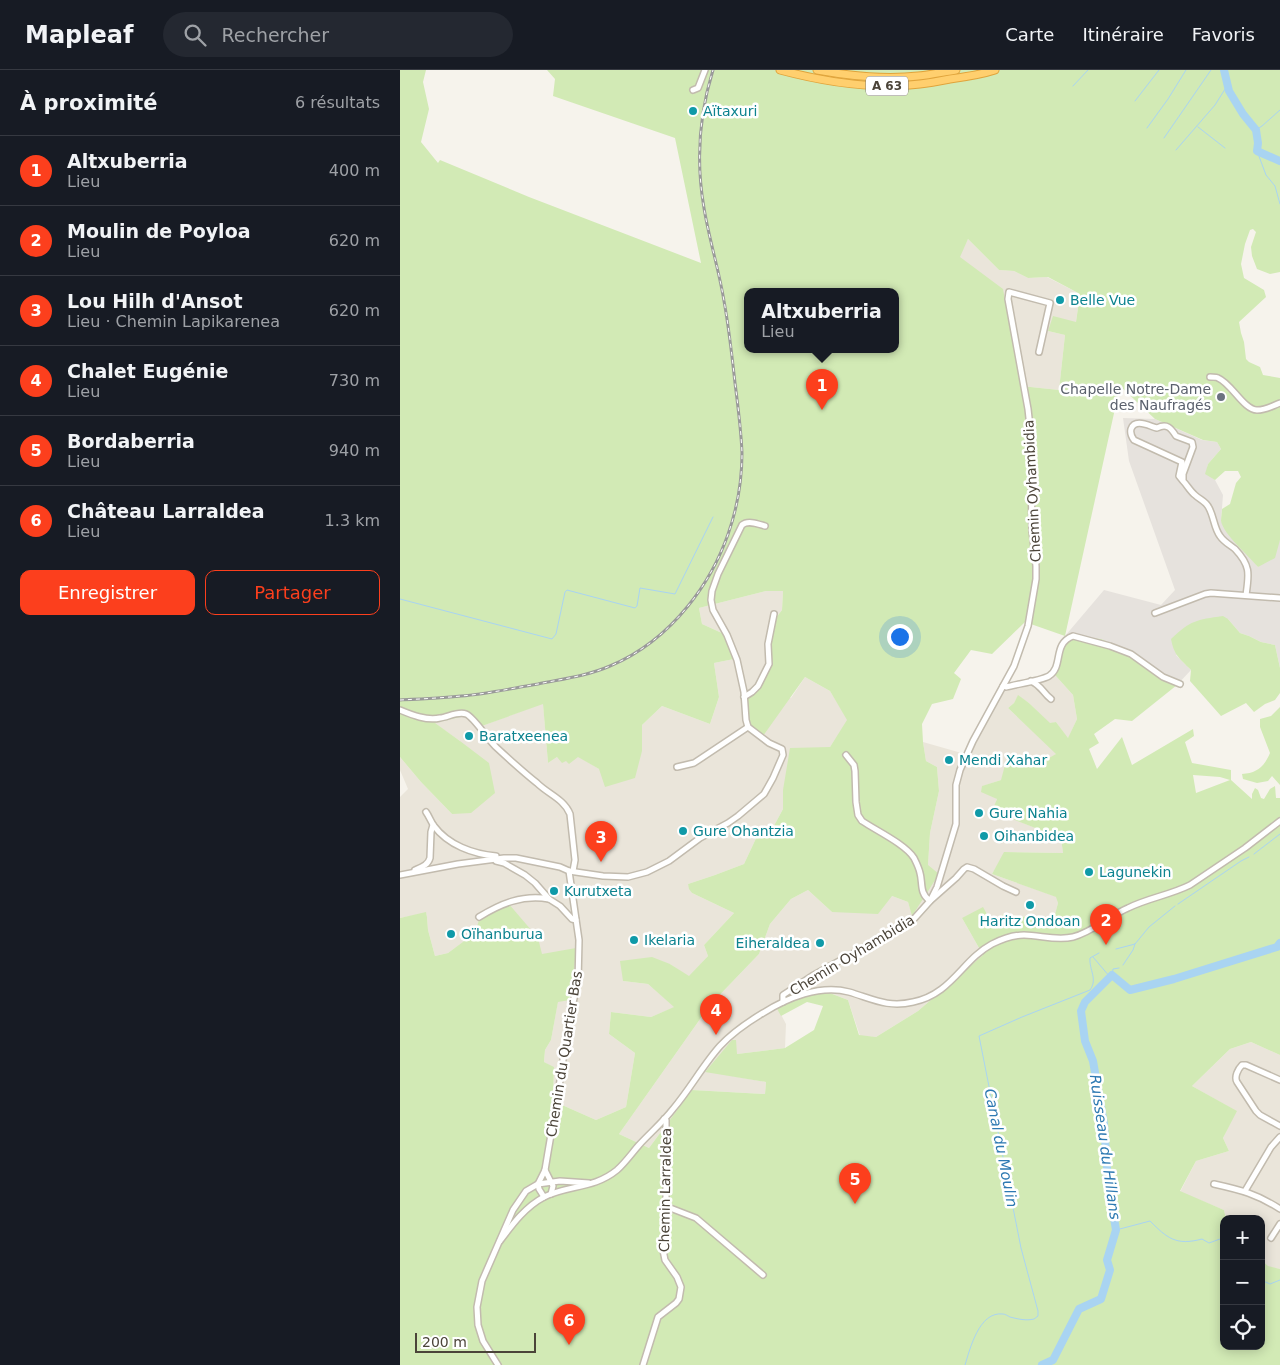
<!DOCTYPE html>
<html lang="fr">
<meta charset="utf-8">
<style>
:root{--surface:#171b24;--page:#242831;--text:#f1f3f6;--muted:#9ea1a6;--line:#363941;--accent:#fc3f1d}
body{margin:0;font-family:"DejaVu Sans",sans-serif;background:var(--page);color:var(--text)}
.controls{position:absolute;right:15px;bottom:15px;display:grid;overflow:hidden;border-radius:10px;box-shadow:0 2px 12px #0003}
.controls button{width:45px;height:45px;display:grid;place-items:center;padding:0;border:0;border-bottom:1px solid var(--line);background:var(--surface);color:var(--text);font:25px sans-serif}
.scale{position:absolute;left:15px;bottom:12px;width:121px;box-sizing:border-box;padding-left:5px;border:2px solid #4b4439;border-top:0;font-size:14px;line-height:18px;white-space:nowrap;color:#4b4439;-webkit-text-stroke:4px #fff;paint-order:stroke}
.you{position:absolute;left:499px;top:566px;width:18px;height:18px;margin:-12px;border:4px solid #fff;border-radius:50%;background:#1a73e8;box-shadow:0 0 0 8px #1a73e833}
.badge{display:grid;place-items:center;width:32px;height:32px;border-radius:50%;background:var(--accent);color:#fff;font-size:16px;font-weight:700}
.pin{position:absolute;translate:-50% -41px;filter:drop-shadow(0 1px 2px #0008)}
.pin::after{content:'';position:absolute;top:26px;width:18px;height:15px;background:inherit;clip-path:polygon(0 0,100% 0,50% 100%)}
.popup{position:absolute;left:344px;top:218px;width:155px;height:65px;box-sizing:border-box;display:grid;place-content:center;border-radius:10px;background:var(--surface);filter:drop-shadow(0 1px 4px #0005);font-size:16px;white-space:nowrap;color:var(--muted)}
.popup b{font-size:19px;color:var(--text)}
.popup::after{content:'';position:absolute;left:50%;top:100%;margin-left:-10px;border:10px solid transparent;border-top-color:var(--surface)}
.list{margin:0;padding:0;list-style:none}
h2{display:flex;justify-content:space-between;align-items:center;height:65px;margin:0;padding:0 20px;font-size:21px}
h2 small{font-size:16px;font-weight:400;color:var(--muted)}
.list li{display:grid;grid-template-columns:32px 1fr auto;gap:15px;align-items:center;box-sizing:border-box;height:70px;padding:0 20px;border-top:1px solid var(--line)}
.list b{display:block;font-size:19px;white-space:nowrap}
.list p{margin:0;font-size:16px;white-space:nowrap;color:var(--muted)}
.list em{font-size:16px;font-style:normal;color:var(--muted)}
.actions{display:flex;gap:10px;padding:15px 20px}
.actions a{flex:1;padding:11px 0;border:1px solid var(--accent);border-radius:10px;text-align:center;font-size:18px;color:var(--accent)}
.actions .main{background:var(--accent);color:#fff}
.icon{flex:none;width:28px;height:28px;fill:none;stroke:currentColor;stroke-width:2;stroke-linecap:round;stroke-linejoin:round}
.map{position:relative;flex:none;width:880px;height:1295px;overflow:hidden}
header{display:flex;align-items:center;gap:30px;box-sizing:border-box;height:70px;padding:0 25px;background:var(--surface);border-bottom:1px solid var(--line)}
header strong{font-size:24px}
nav{display:flex;gap:28px;margin-inline-start:auto;font-size:18px}
.search{width:350px;height:45px;background:var(--page);display:flex;align-items:center;gap:12px;box-sizing:border-box;padding:0 18px;border-radius:28px;color:var(--muted);font-size:19px}
main{display:flex}
aside{flex:1;background:var(--surface)}
.map>svg:first-child{display:block}
.residential{fill:#eae5da}
.industrial{fill:#e6e2dd}
.green{fill:#d2eab5;fill-rule:evenodd}
.lines{fill:none;stroke-linecap:round;stroke-linejoin:round}
.stream{stroke:#a9d4f2;stroke-width:1}
.river{stroke:#a9d4f2;stroke-width:8}
.minor-casing{stroke:#c2bbae;stroke-width:8}
.highway-casing{stroke:#e0a43c;stroke-width:9}
.minor{stroke:#fff;stroke-width:5}
.highway{stroke:#ffcf6e;stroke-width:7}
.rail-casing{stroke:#9a9a9a;stroke-width:3}
.rail{stroke:#fff;stroke-width:1;stroke-dasharray:4;stroke-linecap:butt}
.culture-dot{fill:#0f9aa8;stroke:#fff;stroke-width:2}
.worship-dot{fill:#6b7280;stroke:#fff;stroke-width:2}
.labels{text-anchor:middle;stroke-width:5;stroke-linejoin:round;paint-order:stroke}
.shield{fill:#fff;stroke:#817c74;stroke-width:1}
.shield-label{font-size:12px;font-weight:bold;fill:#4b4439}
.culture-label{font-size:14px;fill:#0d838f;stroke:#fff;text-anchor:start}
.worship-label{font-size:14px;fill:#5b616d;stroke:#fff;text-anchor:end}
.street-label{font-size:14px;fill:#4b4439;stroke:#fff}
.water-label{font-size:15px;font-style:italic;fill:#2e7ab2;stroke:#fff}
</style>
<header>
<strong>Mapleaf</strong>
<div class="search"><svg class="icon" aria-label="search" viewBox="0 0 24 24"><circle cx="10" cy="10" r="6"/><path d="M15 15l6 6"/></svg>Rechercher</div>
<nav><a>Carte</a><a>Itinéraire</a><a>Favoris</a></nav>
</header>
<main>
<aside>
<h2>À proximité<small>6 résultats</small></h2>
<ul class="list">
<li><span class="badge">1</span><div><b>Altxuberria</b><p>Lieu</p></div><em>400 m</em></li>
<li><span class="badge">2</span><div><b>Moulin de Poyloa</b><p>Lieu</p></div><em>620 m</em></li>
<li><span class="badge">3</span><div><b>Lou Hilh d'Ansot</b><p>Lieu · Chemin Lapikarenea</p></div><em>620 m</em></li>
<li><span class="badge">4</span><div><b>Chalet Eugénie</b><p>Lieu</p></div><em>730 m</em></li>
<li><span class="badge">5</span><div><b>Bordaberria</b><p>Lieu</p></div><em>940 m</em></li>
<li><span class="badge">6</span><div><b>Château Larraldea</b><p>Lieu</p></div><em>1.3 km</em></li>
</ul>
<div class="actions"><a class="main">Enregistrer</a><a>Partager</a></div>
</aside>
<div class="map">
<svg width="880" height="1295" viewBox="0 0 880 1295">
<rect width="100%" height="100%" fill="#f6f3ec"/>
<!-- residential -->
<g class="residential">
<path d="M568,169L599,200L614,201L628,208L647,207L680,224L676,252L648,261L665,265L659,320L621,316L610,257L559,186Z"/>
<path d="M366,521H383L382,540L375,549L370,594L363,611L353,624L391,628L405,607L430,621L448,650L430,677L383,720V739L369,765L359,762L344,794L315,805L288,814L292,823L334,843L304,875L308,886L289,907L270,894L223,911L248,914L275,937L251,947L211,942L209,964L235,983L226,1037L196,1050L153,1031L154,998L144,992L145,980L151,970L158,931L142,884L76,863L48,883L35,886L28,860L27,847L26,843L0,848V727L8,719L0,700V687L21,712L52,744L60,671L34,653L65,646L82,656L143,633L148,693L157,687L166,691L178,686L199,699L242,681V655L262,636L310,654L319,627L314,593L334,589L324,564L302,554L299,538Z"/>
<path d="M655,605L673,625L677,649L668,669L656,652L650,654L629,633L618,626L614,633L608,638L657,684L640,693L601,710L583,716L597,729L593,741L661,768L663,783L605,782L592,804L657,827L658,833L654,848L650,850L603,844L595,860L562,848L583,885L518,941L476,967L460,966L448,930L422,920L376,935L386,954L385,978L337,984L305,1001L366,1012L365,1024L292,1020L249,1078L219,1064L310,935L359,884L370,854L391,829L408,820L432,842L492,826L508,832L512,845L528,795L530,763L539,721L537,697L526,691L523,672L565,684L601,616Z"/>
<path d="M851,972L880,985V1199L868,1197L861,1190V1149H826L824,1140L780,1122L796,1091L829,1081L823,1068L836,1041L792,1016L830,979Z"/>
</g>
<!-- industrial -->
<path class="industrial" d="M723,348L755,349L802,370L817,372L821,379L808,394L806,403L815,410L823,425L821,451L858,497L880,470V598L875,575L861,572L849,566L840,563L828,549L776,585L791,600L777,615L738,585L701,569L665,566L704,520L761,535L775,520L729,391Z"/>
<!-- green -->
<g class="green">
<path d="M0,0H26L23,12L29,39L21,72L38,93L40,90L129,127L301,193L275,68L153,26L155,9L147,0H880V202L870,204L857,199L852,186L851,177L856,162L853,159L850,160L845,174L841,194L844,208L864,220L866,227L839,252L841,263L844,272L846,289L849,292L860,297L863,305L880,308V470L875,488L858,497C848,485 824,465 821,451C821,447 822,442 822,439L830,434L836,413L841,407L838,401H825L815,410L805,404L808,394L821,379L817,372L803,370L755,349L720,316L665,566L701,569L738,585L777,615L732,651L715,649L694,664L699,673L689,679L697,699L722,667L732,695L793,659L794,666L785,672L792,693L831,700V710L852,729V724L855,718L858,720L861,728L864,729L870,719L875,716L876,728H880V749L877,750L880,754V985L851,972L830,979L792,1016L837,1041L823,1068L829,1081L796,1091L780,1121L824,1140L826,1149H824V1276H861V1190L868,1196L880,1199V1295H0V848L26,842L27,847L28,860L35,886L48,883L75,863L80,847L108,833L138,868L142,884L176,878L173,914L170,930L158,932L151,970L145,980L144,992L154,997L153,1031L196,1050L226,1037L235,983L209,964L211,942L251,947L274,937L248,914L223,911L220,891L252,887L270,894L289,906L308,886L304,875L334,843L292,823L289,819L288,814L315,805L344,794L359,762L369,765L383,739V720L390,678L430,677L447,650L430,621L405,607L363,666L351,655L347,642V629L353,624L363,611L370,594V572L375,549L382,540L383,521H366L299,538L302,554L324,564L334,589L314,593L319,627L310,654L262,636L242,655V681L235,708L205,717L199,699L178,687L169,694L166,691L162,693L157,687L148,693L143,634L82,656L65,646L35,653L60,671L89,693L95,723L71,743L52,744L21,712L0,687ZM568,169L599,200L614,201L628,208L648,207L680,224L676,252L653,246L648,261L665,265L659,320L621,316L603,219L560,187ZM348,221H496V279H348ZM625,552L665,566L655,605L673,625L677,649L668,668L656,652L650,653L629,633L618,625L614,633L608,638L656,684L640,693L608,684L601,710L582,716L581,722L597,729L592,741L661,768L663,783L604,782L592,804L656,827L658,833L654,848L650,850L603,844L595,859L583,837L562,848L583,885L518,941L476,967L459,965L448,930L422,920L375,935L381,946L407,932L423,936L414,960L385,978L337,984L336,970H332L305,1002L366,1012L365,1024L292,1020L249,1078L219,1064L310,935L359,884L370,854L391,829L408,820L432,842L478,844L492,826L508,832L512,846L539,804L528,795L530,763L539,721L537,697L526,691L523,672L522,654L532,634L553,629L561,609L554,603L571,580L592,584ZM793,705L820,707L830,710L796,723Z"/>
<path d="M823,546L828,549L840,563L849,566L861,572L875,575L880,598V623L875,630L865,634L854,642L846,633L821,646L790,611L791,600C779,588 774,585 771,569C791,550 796,550 823,546Z"/>
<path d="M880,637V715L872,706L868,711L857,713L843,709L842,704C857,703 864,697 870,683L860,657V649L871,646Z"/>
</g>
<g class="lines">
<!-- stream -->
<g class="stream">
<path d="M673,16L688,0"/>
<path d="M735,31L759,0"/>
<path d="M798,57L825,78"/>
<path d="M747,58L768,29L786,0"/>
<path d="M856,60L862,56L880,40"/>
<path d="M764,68L811,0"/>
<path d="M776,80L815,35L827,16"/>
<path d="M857,81L866,105L875,116L880,134"/>
<path d="M0,529L152,569L156,564L165,522L167,520L235,538L237,536L240,518L275,524L313,447"/>
<path d="M854,784L880,764"/>
<path d="M778,834L841,791L849,787"/>
<path d="M716,879L735,874L749,857L775,836"/>
<path d="M693,887L710,907"/>
<path d="M723,895L733,880L735,874"/>
<path d="M712,905L713,899L719,898"/>
<path d="M716,1160L750,1151C767,1168 776,1176 802,1169L809,1173L820,1169L824,1171"/>
<path d="M861,1210L870,1214L880,1210"/>
<path d="M565,1295C570,1279 579,1241 603,1244C605,1244 608,1246 610,1247C618,1249 626,1251 634,1249L638,1246V1241L621,1178L579,966L622,947L690,920C698,909 689,900 690,888L699,883"/>
</g>
<!-- river -->
<g class="river">
<path d="M824,0L829,21L843,44L856,60L858,73L857,81L880,91"/>
<path d="M642,1295L653,1290L679,1239L701,1229L710,1200L707,1190L716,1160L708,1111L704,1054L693,991L685,971L681,941L685,932L712,905L730,920L774,909L877,877L880,873"/>
</g>
<defs>
<g id="minor">
<path d="M293,20L298,18L305,0"/>
<path d="M810,307C811,307 817,307 818,308C831,313 844,340 857,340C866,340 872,336 880,333"/>
<path d="M783,411L779,406L782,392L734,370C731,366 730,363 731,359C735,348 749,356 757,358C767,353 771,358 776,366L792,372L793,377L783,404V411C787,415 790,421 795,425C800,430 806,431 809,438C814,447 814,458 820,466C824,472 830,475 835,479C851,496 849,504 846,525"/>
<path d="M755,543L805,524L811,523L880,528"/>
<path d="M631,611C643,617 642,622 651,629"/>
<path d="M603,616L606,617C617,614 640,611 649,606C664,596 652,574 673,566L710,576L731,584L763,607L780,614"/>
<path d="M344,627L352,622L358,616L369,594L368,574L374,544"/>
<path d="M0,640C12,645 27,651 40,648C48,647 58,641 66,644C74,647 88,670 97,678C110,690 123,702 137,713C148,724 164,729 170,744L175,790L173,801"/>
<path d="M446,685L454,695L455,701L456,732L458,745L462,751C477,761 505,774 514,788C516,792 519,798 520,803C523,813 519,823 530,831L556,808L564,799L567,797L574,799L603,816L616,822"/>
<path d="M277,697L294,693L348,657"/>
<path d="M26,742C29,746 31,752 34,756C48,775 73,784 96,786"/>
<path d="M96,791L104,793L125,805L135,813L149,829L160,836L172,849L176,850"/>
<path d="M15,800C22,797 28,795 30,788L31,762L33,755"/>
<path d="M169,801L203,806L228,807L247,802L269,791L300,768L328,753L338,746L364,724L373,708L383,685L382,679L369,673L348,657L346,650L344,622L337,590L327,565L313,540L311,530L312,521L318,504L342,455C348,450 358,454 365,456"/>
<path d="M0,805L58,794L104,788H116L160,797L169,801L179,870L178,912L169,949L158,1024L148,1082L145,1100L138,1114L139,1119L144,1127"/>
<path d="M79,847C100,834 123,824 149,829"/>
<path d="M383,932V925L412,906L512,851L530,831L537,817L556,754V715L560,700L573,671L614,596L628,556L636,509V496L632,460L631,398L630,357L628,339L608,229L609,222L650,233L639,282"/>
<path d="M880,1010L846,995H842C838,999 834,1007 837,1012L856,1041L860,1045L880,1056"/>
<path d="M145,1100L153,1116L151,1124"/>
<path d="M814,1114C841,1120 857,1124 880,1139"/>
<path d="M845,1121L871,1077L880,1067"/>
<path d="M265,1136L296,1148L363,1205"/>
<path d="M871,1168L880,1154"/>
<path d="M100,1171C112,1155 125,1137 144,1127C168,1115 194,1119 217,1100C225,1093 232,1083 239,1075C250,1063 263,1052 273,1039C290,1019 303,995 320,976C332,963 348,952 363,943C387,928 420,914 449,922C473,929 488,938 513,932C552,924 562,890 592,874C602,869 613,865 624,865C640,865 656,871 673,867C693,862 709,846 728,838C748,828 770,825 790,815L845,778L880,751"/>
<path d="M98,1295L83,1271L78,1255L77,1237L82,1211L113,1140L126,1121L138,1114L160,1111L189,1113"/>
<path d="M243,1295L258,1247L276,1233L279,1229L281,1217L277,1207L265,1190L263,1180L266,1148V1050L264,1049"/>
</g>
<g id="highway">
<path d="M380,0C425,12 473,20 520,14C530,13 540,11 550,9C565,7 580,5 595,0"/>
<path d="M417,0C450,6 484,10 518,6C530,5 543,2 556,0"/>
</g>
</defs>
<!-- minor casing -->
<use href="#minor" class="minor-casing"/>
<!-- highway casing -->
<use href="#highway" class="highway-casing"/>
<!-- minor -->
<use href="#minor" class="minor"/>
<!-- highway -->
<use href="#highway" class="highway"/>
<defs>
<path id="rail" d="M0,630C20,629 41,628 61,626C87,624 113,618 138,614C162,609 187,606 210,596C241,583 267,562 288,536C323,493 342,438 342,383C341,359 338,336 335,313C332,286 329,258 324,231C319,200 309,169 304,138C296,92 299,45 313,0"/>
</defs>
<!-- rail casing -->
<use href="#rail" class="rail-casing"/>
<!-- rail -->
<use href="#rail" class="rail"/>
</g>
<!-- markers -->
<g class="culture-dot">
<circle cx="293" cy="41" r="5"/>
<circle cx="660" cy="230" r="5"/>
<circle cx="69" cy="666" r="5"/>
<circle cx="549" cy="690" r="5"/>
<circle cx="579" cy="743" r="5"/>
<circle cx="283" cy="761" r="5"/>
<circle cx="584" cy="766" r="5"/>
<circle cx="689" cy="802" r="5"/>
<circle cx="154" cy="821" r="5"/>
<circle cx="630" cy="835" r="5"/>
<circle cx="51" cy="864" r="5"/>
<circle cx="234" cy="870" r="5"/>
<circle cx="420" cy="873" r="5"/>
</g>
<circle class="worship-dot" cx="821" cy="327" r="5"/>
<g class="labels">
<!-- shield labels -->
<rect class="shield" x="466" y="6.5" width="42" height="19" rx="4"/>
<g class="shield-label">
<text x="487" y="20">A 63</text>
</g>
<!-- culture labels -->
<g class="culture-label">
<text x="303" y="46">Aïtaxuri</text>
<text x="670" y="235">Belle Vue</text>
<text x="79" y="671">Baratxeenea</text>
<text x="559" y="695">Mendi Xahar</text>
<text x="589" y="748">Gure Nahia</text>
<text x="293" y="766">Gure Ohantzia</text>
<text x="594" y="771">Oihanbidea</text>
<text x="699" y="807">Lagunekin</text>
<text x="164" y="826">Kurutxeta</text>
<text x="630" y="856" text-anchor="middle">Haritz Ondoan</text>
<text x="61" y="869">Oïhanburua</text>
<text x="244" y="875">Ikelaria</text>
<text x="410" y="878" text-anchor="end">Eiheraldea</text>
</g>
<!-- worship labels -->
<g class="worship-label">
<text x="811" y="324">Chapelle Notre-Dame<tspan x="811" dy="16">des Naufragés</tspan></text>
</g>
<!-- street labels -->
<g class="street-label">
<text transform="translate(632 421) rotate(-93)" y="5">Chemin Oyhambidia</text>
<text transform="translate(452 885) rotate(-31)" y="5">Chemin Oyhambidia</text>
<text transform="translate(164 984) rotate(-81)" y="5">Chemin du Quartier Bas</text>
<text transform="translate(265 1120) rotate(-89)" y="5">Chemin Larraldea</text>
</g>
<!-- water labels -->
<g class="water-label">
<text transform="translate(705 1077) rotate(82)" y="5">Ruisseau du Hillans</text>
<text transform="translate(601 1078) rotate(79)" y="5">Canal du Moulin</text>
</g>
</g>
</svg>
<div class="controls">
<button>+</button>
<button>−</button>
<button><svg class="icon" aria-label="locate" viewBox="0 0 24 24"><circle cx="12" cy="12" r="6"/><path d="M12 2v4M12 18v4M2 12h4M18 12h4"/></svg></button>
</div>
<div class="scale">200 m</div>
<div class="you"></div>
<div class="pin badge" style="left:422px;top:340px">1</div>
<div class="popup"><b>Altxuberria</b>Lieu</div>
<div class="pin badge" style="left:706px;top:875px">2</div>
<div class="pin badge" style="left:201px;top:792px">3</div>
<div class="pin badge" style="left:316px;top:965px">4</div>
<div class="pin badge" style="left:455px;top:1134px">5</div>
<div class="pin badge" style="left:169px;top:1275px">6</div>
</div>
</main>
